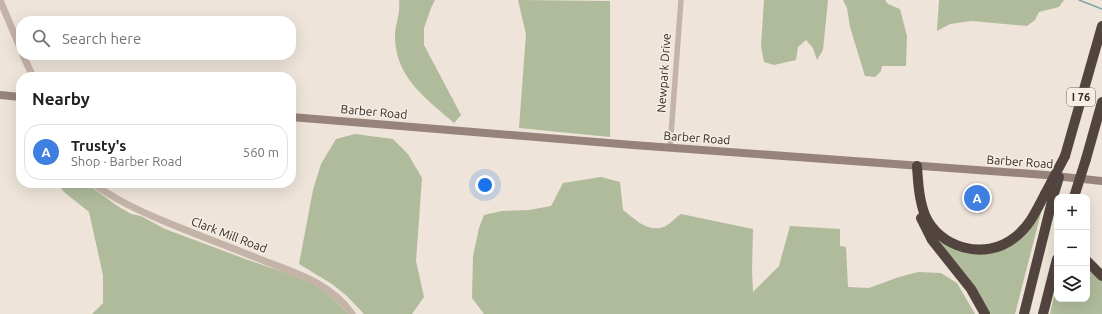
<!DOCTYPE html>
<meta charset="utf-8">
<style>
:root{--surface:#fff;--page:#f6f6f6;--text:#202124;--muted:#757577;--line:#e0e0e0;--accent:#ea580c}
body{margin:0;font-family:Ubuntu,sans-serif;background:var(--page);color:var(--text)}
.controls{position:absolute;right:12px;bottom:12px;display:grid;overflow:hidden;border-radius:8px;box-shadow:0 4px 16px #0002}
.controls button{width:36px;height:36px;display:grid;place-items:center;padding:0;border:0;border-bottom:1px solid var(--line);background:var(--surface);color:var(--text);font:20px sans-serif}
.you{position:absolute;left:485px;top:185px;width:14px;height:14px;margin:-10px;border:3px solid #fff;border-radius:50%;background:#1a73e8;box-shadow:0 0 0 6px #1a73e833}
.badge{display:grid;place-items:center;width:26px;height:26px;border-radius:50%;background:var(--accent);color:#fff;font-size:13px;font-weight:700}
.pin{position:absolute;translate:-50% -50%;border:2px solid #fff;box-shadow:0 1px 4px #0006}
.list{margin:0;padding:0;list-style:none}
h2{display:flex;justify-content:space-between;align-items:center;height:52px;margin:0;padding:0 16px;font-size:17px}
h2 small{font-size:13px;font-weight:400;color:var(--muted)}
.list li{display:grid;grid-template-columns:26px 1fr auto;gap:12px;align-items:center;box-sizing:border-box;height:56px;margin:0 8px 8px;padding:0 8px;border:1px solid var(--line);border-radius:16px}
.list b{display:block;font-size:15px;white-space:nowrap}
.list p{margin:0;font-size:13px;white-space:nowrap;color:var(--muted)}
.list em{font-size:13px;font-style:normal;color:var(--muted)}
.icon{flex:none;width:22px;height:22px;fill:none;stroke:currentColor;stroke-width:2;stroke-linecap:round;stroke-linejoin:round}
.map{position:relative;flex:none;width:1102px;height:314px;overflow:hidden}
.search{position:absolute;background:var(--surface);box-shadow:0 4px 16px #0002;left:16px;top:16px;width:280px;height:44px;display:flex;align-items:center;gap:10px;box-sizing:border-box;padding:0 14px;border-radius:16px;color:var(--muted);font-size:15px}
.panel{position:absolute;background:var(--surface);box-shadow:0 4px 16px #0002;left:16px;top:72px;width:280px;height:116px;border-radius:16px}
.map>svg:first-child{display:block}
.green{fill:#b0bb9b}
.lines{fill:none;stroke-linecap:round;stroke-linejoin:round}
.stream{stroke:#7ca6a7;stroke-width:1.5}
.minor{stroke:#c4b4a7;stroke-width:5.5}
.tertiary{stroke:#c4b4a7;stroke-width:7}
.secondary{stroke:#978379;stroke-width:8}
.motorway{stroke:#52443e;stroke-width:10}
.motorway-bridge{stroke:#52443e;stroke-width:10}
.labels{text-anchor:middle;stroke-width:3;stroke-linejoin:round;paint-order:stroke}
.shield{fill:#f6eee5;stroke:#6d655f;stroke-width:1}
.shield-label{font-size:11px;font-weight:bold;fill:#322a26}
.street-label{font-size:12px;fill:#322a26;stroke:#f6eee5}
</style>
<div class="map">
<svg width="1102" height="314" viewBox="0 0 1102 314">
<rect width="100%" height="100%" fill="#eee4d9"/>
<!-- green -->
<g class="green">
<path d="M399,0H435L431,8L424,28V45L461,115L454,123C427,99 397,79 395,40C394,26 401,14 399,0Z"/>
<path d="M518,0L610,1V137L519,128L526,34Z"/>
<path d="M764,0H828L823,50L817,60L813,48L806,40L798,47L796,60L774,65L764,62L761,46Z"/>
<path d="M843,0H885L888,4L900,9L907,36L906,66H882L881,71L875,77L865,76L850,27L847,8Z"/>
<path d="M939,0H1064L1059,7L1039,12L1035,20L1027,26L972,21L950,24L937,31Z"/>
<path d="M355,134L393,139L408,154L422,178L416,261L424,297L412,314H364L347,296L332,284L299,264L313,190L321,164L336,139Z"/>
<path d="M601,177L620,182L623,210C636,220 649,234 666,226C671,223 676,217 681,214L753,229L752,270L753,292L779,266L790,226L840,229V246L846,247L848,287L869,288L899,277L918,272L941,273L957,283L975,314H484L472,298L473,256L479,228L484,215L502,211L529,210L551,206L563,183Z"/>
<path d="M57,183H86L116,205L131,214L141,216L165,229L248,260L307,280L327,293L339,304L348,314H92L103,303V275L89,212L64,192Z"/>
<path d="M1042,209L1015,314H988L938,244L934,230L951,244L1001,248Z"/>
<path d="M1087,269L1102,281V314H1050L1057,283V299H1087Z"/>
</g>
<g class="lines">
<!-- stream -->
<path class="stream" d="M1079,0L1102,9"/>
<!-- minor -->
<path class="minor" d="M670,148L681,0"/>
<!-- tertiary -->
<g class="tertiary">
<path d="M0,0L21,50"/>
<path d="M23,55L33,77"/>
<path d="M93,183C115,200 140,211 166,222C197,235 230,247 262,260C295,273 331,283 352,314"/>
</g>
<!-- secondary -->
<g class="secondary">
<path d="M0,95L21,97"/>
<path d="M291,117L633,145L1046,175L1102,181"/>
</g>
<!-- motorway -->
<g class="motorway">
<path d="M1065,156L1102,26"/>
<path d="M1086,159L1102,102"/>
<path d="M917,166C918,182 919,200 925,215C939,248 985,261 1014,238C1030,226 1036,211 1045,194"/>
<path d="M921,218L932,240L971,289L985,314"/>
<path d="M1087,261L1102,276"/>
<path d="M1024,314L1053,197"/>
<path d="M1043,314L1057,259"/>
</g>
<!-- motorway-bridge -->
<g class="motorway-bridge">
<path d="M1045,194L1065,156"/>
<path d="M1053,197L1059,177"/>
<path d="M1074,197L1086,159"/>
</g>
</g>
<g class="labels">
<!-- shield labels -->
<rect class="shield" x="1067" y="88" width="28" height="18" rx="3"/>
<g class="shield-label">
<text x="1081" y="101">I 76</text>
</g>
<!-- street labels -->
<g class="street-label">
<text transform="translate(664 73) rotate(-86)" y="4">Newpark Drive</text>
<text transform="translate(374 112) rotate(5)" y="4">Barber Road</text>
<text transform="translate(697 138) rotate(4)" y="4">Barber Road</text>
<text transform="translate(1020 162) rotate(4)" y="4">Barber Road</text>
<text transform="translate(229 235) rotate(21)" y="4">Clark Mill Road</text>
</g>
</g>
</svg>
<div class="controls">
<button>+</button>
<button>−</button>
<button><svg class="icon" aria-label="layers" viewBox="0 0 24 24"><path d="M12 4l9 5-9 5-9-5zM3 14l9 5 9-5"/></svg></button>
</div>
<div class="you"></div>
<div class="pin badge" style="left:977px;top:198px;background:#3f7fe0">A</div>
<div class="search"><svg class="icon" aria-label="search" viewBox="0 0 24 24"><circle cx="10" cy="10" r="6"/><path d="M15 15l6 6"/></svg>Search here</div>
<section class="panel">
<h2>Nearby<small></small></h2>
<ul class="list">
<li><span class="badge" style="background:#3f7fe0">A</span><div><b>Trusty's</b><p>Shop · Barber Road</p></div><em>560 m</em></li>
</ul>
</section>
</div>
